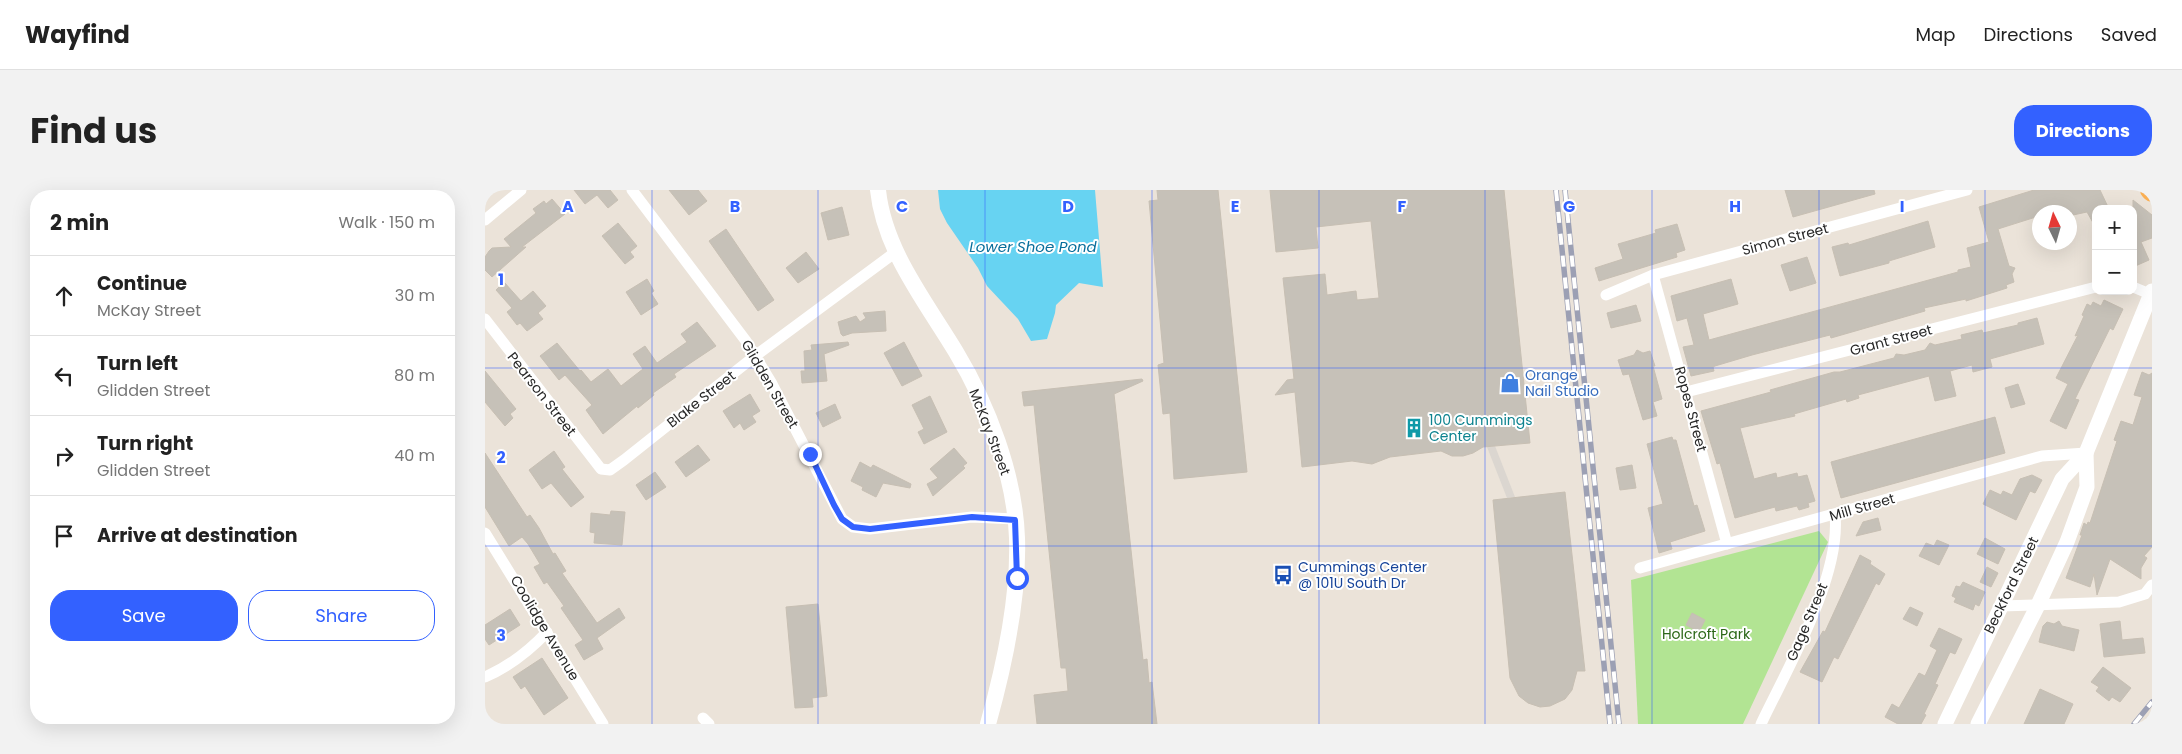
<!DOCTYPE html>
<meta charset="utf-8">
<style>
:root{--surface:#fff;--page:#f2f2f2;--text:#222;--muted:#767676;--line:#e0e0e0;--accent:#3361ff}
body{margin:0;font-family:Poppins,sans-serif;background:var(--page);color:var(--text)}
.controls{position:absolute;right:15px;top:15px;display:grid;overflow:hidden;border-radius:10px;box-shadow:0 5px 20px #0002}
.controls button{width:45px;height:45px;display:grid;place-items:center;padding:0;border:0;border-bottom:1px solid var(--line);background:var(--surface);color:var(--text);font:25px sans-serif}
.compass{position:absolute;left:1547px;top:15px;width:45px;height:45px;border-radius:50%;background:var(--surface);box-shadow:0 5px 20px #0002;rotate:355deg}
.stop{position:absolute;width:15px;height:15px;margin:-11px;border:4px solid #3361ff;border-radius:50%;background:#fff}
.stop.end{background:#3361ff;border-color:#fff;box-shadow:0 1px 5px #0008}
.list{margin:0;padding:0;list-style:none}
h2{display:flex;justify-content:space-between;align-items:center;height:65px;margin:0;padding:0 20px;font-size:21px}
h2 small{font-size:16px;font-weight:400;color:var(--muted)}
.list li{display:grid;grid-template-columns:32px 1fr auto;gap:15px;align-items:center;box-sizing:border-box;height:80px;padding:0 20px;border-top:1px solid var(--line)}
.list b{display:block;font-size:19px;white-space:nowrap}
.list p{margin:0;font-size:16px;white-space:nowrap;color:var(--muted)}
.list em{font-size:16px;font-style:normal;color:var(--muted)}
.actions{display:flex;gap:10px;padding:15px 20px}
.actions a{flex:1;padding:11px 0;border:1px solid var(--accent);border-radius:20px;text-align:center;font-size:18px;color:var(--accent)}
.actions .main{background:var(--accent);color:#fff}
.icon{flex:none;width:28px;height:28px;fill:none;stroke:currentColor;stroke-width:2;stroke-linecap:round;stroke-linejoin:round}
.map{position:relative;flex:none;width:1667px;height:534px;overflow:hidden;border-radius:20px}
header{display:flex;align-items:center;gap:30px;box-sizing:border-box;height:70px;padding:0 25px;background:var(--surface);border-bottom:1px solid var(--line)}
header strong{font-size:24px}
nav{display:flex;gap:28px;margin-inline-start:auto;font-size:18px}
.intro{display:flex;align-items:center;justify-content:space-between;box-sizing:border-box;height:120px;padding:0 30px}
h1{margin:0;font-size:35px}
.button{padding:12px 22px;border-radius:20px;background:var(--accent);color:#fff;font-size:18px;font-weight:700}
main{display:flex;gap:30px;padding:0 30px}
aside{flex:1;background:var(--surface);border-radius:20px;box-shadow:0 5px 20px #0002}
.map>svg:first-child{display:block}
.green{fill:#b2e493}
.plaza{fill:#dbd6d0}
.water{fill:#67d3f2}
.building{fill:#c6c1b8;stroke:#c7bfb3}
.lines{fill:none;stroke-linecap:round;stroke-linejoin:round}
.minor{stroke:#fff;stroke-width:11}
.tertiary{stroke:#fff;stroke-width:15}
.secondary{stroke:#fff;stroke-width:16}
.trunk{stroke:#faaf53;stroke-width:20}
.rail-casing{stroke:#9ca0b4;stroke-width:5.5}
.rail{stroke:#fff;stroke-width:4;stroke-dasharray:11;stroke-linecap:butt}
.route{stroke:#3361ff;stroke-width:6}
.grid{fill:none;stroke:#3361ff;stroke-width:1;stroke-opacity:0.55}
.labels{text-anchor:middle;stroke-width:4;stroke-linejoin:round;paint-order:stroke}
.street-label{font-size:14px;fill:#282828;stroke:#fff}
.shop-label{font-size:14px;fill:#366cbe;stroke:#fff;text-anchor:start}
.culture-label{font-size:14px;fill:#0d838f;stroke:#fff;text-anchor:start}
.transit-label{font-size:14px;fill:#164399;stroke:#fff;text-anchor:start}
.park-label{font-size:14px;fill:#2b6717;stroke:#fff}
.water-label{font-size:15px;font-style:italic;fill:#096f9c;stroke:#fff}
.grid-label{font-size:16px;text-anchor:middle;font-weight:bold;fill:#3361ff;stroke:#fff;stroke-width:4;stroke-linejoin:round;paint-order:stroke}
</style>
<header>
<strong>Wayfind</strong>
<nav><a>Map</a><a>Directions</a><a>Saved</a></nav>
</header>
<div class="intro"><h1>Find us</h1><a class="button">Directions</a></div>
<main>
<aside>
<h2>2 min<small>Walk · 150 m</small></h2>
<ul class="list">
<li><svg class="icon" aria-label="ahead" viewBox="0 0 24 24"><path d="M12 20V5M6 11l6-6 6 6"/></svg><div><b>Continue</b><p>McKay Street</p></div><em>30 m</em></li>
<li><svg class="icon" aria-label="left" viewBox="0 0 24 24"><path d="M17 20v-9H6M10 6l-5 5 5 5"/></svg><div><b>Turn left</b><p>Glidden Street</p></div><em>80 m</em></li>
<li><svg class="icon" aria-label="right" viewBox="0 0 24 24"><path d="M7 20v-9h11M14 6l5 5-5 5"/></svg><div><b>Turn right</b><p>Glidden Street</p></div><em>40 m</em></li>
<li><svg class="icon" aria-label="arrive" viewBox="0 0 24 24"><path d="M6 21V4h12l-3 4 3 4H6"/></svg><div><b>Arrive at destination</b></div></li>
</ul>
<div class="actions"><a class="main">Save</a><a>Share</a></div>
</aside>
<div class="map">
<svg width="1667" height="534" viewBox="0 0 1667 534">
<rect width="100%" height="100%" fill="#ebe3d9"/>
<!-- green -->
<path class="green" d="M1334,341L1343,352L1258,534H1153L1146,390Z"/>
<!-- plaza -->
<path class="plaza" d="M1010,256L1030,307L1022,308L1002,257Z"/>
<!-- water -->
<path class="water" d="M453,0H610L618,97L594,93L571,115L570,123L562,149L546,151L533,129L502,96L493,78L462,33L455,19Z"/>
<!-- building -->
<g class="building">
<path d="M89,0H125L133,10L123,18L112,5L100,14Z"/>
<path d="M184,0H213L222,11L204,25Z"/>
<path d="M672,0H733L762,282L689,289L685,223L678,224L673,175L679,173L664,11L673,10Z"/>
<path d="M785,0H1019L1045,253L998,257L988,263L978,266H967L956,261L905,267L887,274L867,271L817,277L810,202L790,205L802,190L809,189L798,88L840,84L842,105L871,101L872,110L894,108L886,31L831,37L833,58L791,62Z"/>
<path d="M1300,0H1389L1390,4L1308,27Z"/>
<path d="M1549,0H1615L1624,19H1611V38L1602,22L1588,25L1587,22H1554V26L1513,39L1524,76L1530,78L1527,84L1529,92L1521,95L1522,98L1481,111V109L1439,118L1440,121L1346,148L1345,145L1267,165L1230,176L1228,177L1229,181L1206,186L1198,157L1209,155L1202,128L1192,131L1186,106L1246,89L1253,114L1218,124L1224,150L1473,82V80L1486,77L1482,58L1504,52L1494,17Z"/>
<path d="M67,9L80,24L37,57H41L7,87L0,80V67L4,61L7,58L26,57L19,49L51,23L48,19L59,11L61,14Z"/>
<path d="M1648,10L1667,25V48L1656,52L1664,70L1648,77Z"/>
<path d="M357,17L364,45L343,50L336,23Z"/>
<path d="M1443,31L1450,57L1404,71V73L1355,86L1347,57L1363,53L1364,55Z"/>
<path d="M133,33L152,56L145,62L149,67L140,74L117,46Z"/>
<path d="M1192,34L1200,60L1191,63L1192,67L1114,91L1110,78L1138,69L1133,54L1171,43L1170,40Z"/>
<path d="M241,39L289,110L273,121L224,51Z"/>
<path d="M321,62L334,79L313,93L301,78Z"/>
<path d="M1322,67L1331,93L1305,101L1296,75Z"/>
<path d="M162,89L169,101L166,103L173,114L156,125L141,102Z"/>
<path d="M19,92L36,111L48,101L61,116L53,123L58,129L42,141L35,133L32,135L22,122L27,118L11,100Z"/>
<path d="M1619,110L1638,119L1628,140L1625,138L1590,209L1594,210L1581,239L1565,231L1583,194L1571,188L1593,145L1590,146L1599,126L1597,125L1602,114L1606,116L1608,112L1616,116Z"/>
<path d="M1151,115L1156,131L1126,138L1122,123Z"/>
<path d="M400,121L401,141L367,143L358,146L356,144L353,132L371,126L375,132L381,128L378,123Z"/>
<path d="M1552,128L1559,154L1505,169L1507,177L1488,182L1487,175L1465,181L1471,206L1450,211L1444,186L1373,205L1374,208L1362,212L1361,209L1309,224L1310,226L1255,238L1269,289L1291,283L1292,288L1312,283L1313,287L1322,285L1330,311L1323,313L1324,317L1314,320L1312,316L1291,321L1290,317L1250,328L1235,273L1232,274L1216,221L1286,202L1285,200L1349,182H1355L1409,168L1411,164L1419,165L1440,160L1445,153L1450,155L1477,149L1476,145L1497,140L1498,143L1533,135V133Z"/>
<path d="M212,132L231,156L189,184L191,187L168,203L169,205L153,218L152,216L118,244L101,220L107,215L80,185L74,190L55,166L72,153L95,181L96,180L106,192L123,179L136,196L158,179L148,164L160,156L172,173L202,152L196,144Z"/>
<path d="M363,152L364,155L339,164L342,191L317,193L316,181H320L319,161L327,160L326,155Z"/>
<path d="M419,152L437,186L417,196L399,163Z"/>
<path d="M1152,160L1158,163L1165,161L1170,176H1168L1177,209L1168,212L1172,226L1158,230L1144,184L1138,185L1133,170L1149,165Z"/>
<path d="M0,181L31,219L25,224L28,228L20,236L0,212Z"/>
<path d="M1657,182L1664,185L1667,183V357L1659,366L1662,368L1656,378V389L1625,369L1612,405L1609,384L1605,397L1581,388L1597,345H1595L1599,333L1602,335L1603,332L1605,333L1632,251L1629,250L1636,231L1648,235L1657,207L1649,205Z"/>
<path d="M657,189L658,191L629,204L658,470L662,469L664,493L667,492L672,534H552L549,505L583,501L581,478H576L549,215L539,216L537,202Z"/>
<path d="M1533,194L1540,214L1526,218L1520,198Z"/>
<path d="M265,204L275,221L267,226L271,232L259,240L255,233L249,238L238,221Z"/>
<path d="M445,206L462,242L439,254L433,242L439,239L427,215Z"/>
<path d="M350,214L356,228L338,237L331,223Z"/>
<path d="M1510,227L1520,263L1356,308L1346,272Z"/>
<path d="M1187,247L1188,250H1191L1209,316L1212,315L1220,341L1185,352L1187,359L1174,363L1163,318L1178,314L1162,254Z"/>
<path d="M213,255L225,270L201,287L190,272Z"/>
<path d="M469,258L482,273L478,276L480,278L448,306L442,294L453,288L445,279Z"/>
<path d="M69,261L80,277L77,279L99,307L86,317L66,293L57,299L44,280Z"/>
<path d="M0,263L42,327L45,325L54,338L68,364L70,363L81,381L77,383L112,433L134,418L140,428L112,448L118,459L99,470L90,455L98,450L76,418L79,416L62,392L59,394L49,377L55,374L43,354L37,347L24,356L0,317Z"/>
<path d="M375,272L386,278L388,275L426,294L425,298L398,293L391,307L377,300L378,297L366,291Z"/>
<path d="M1147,275L1151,298L1135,300L1131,278Z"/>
<path d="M170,282L181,297L161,310L151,295Z"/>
<path d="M1547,285L1557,290L1550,303L1545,301L1531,330L1498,314L1505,300L1516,305L1518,301L1527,305L1535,289Z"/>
<path d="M1080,302L1100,481H1092L1087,500L1080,509L1065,516L1055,517L1043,513L1034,506L1025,488L1008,310Z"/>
<path d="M126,321L140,322L137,355L109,353L110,343L105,342L106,323L125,325Z"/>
<path d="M1393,328L1396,340L1371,346L1378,332Z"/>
<path d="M1500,348L1520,359L1513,374L1492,364Z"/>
<path d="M1452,350L1464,355L1454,375L1434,366L1441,353L1449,356Z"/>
<path d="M1375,365L1386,371L1385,374L1400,384L1394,395L1391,393L1353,469L1349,467L1337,492L1315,482L1338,441L1340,442Z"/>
<path d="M1502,377L1513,383L1506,397L1495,392Z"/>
<path d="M1478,392L1500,402L1494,416L1490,414L1488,420L1469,412L1471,408L1467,406L1471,396L1475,397Z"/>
<path d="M333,414L342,506L327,508L328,517L310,518L301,417Z"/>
<path d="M1425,417L1438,423L1432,436L1418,429Z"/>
<path d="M25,419L35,435L4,455L0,449V435Z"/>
<path d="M1207,423L1220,430L1214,442L1201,435Z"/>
<path d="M1574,431L1577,436L1594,440L1589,461L1554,452L1558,436L1562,432L1569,434Z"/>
<path d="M1635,431L1637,450L1658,448L1660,463L1619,467L1615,434Z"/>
<path d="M1454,438L1477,449L1470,464L1465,462L1450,494L1453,495L1439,524L1441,525L1436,534H1413L1400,527L1407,514L1414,518L1434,483L1440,486L1452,460L1445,456Z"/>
<path d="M57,468L83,508L59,525L40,496L36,499L28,487Z"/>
<path d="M1618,477L1646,498L1635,512L1627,507L1624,511L1611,501L1614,497L1606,492Z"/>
<path d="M1555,499L1588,514L1579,534H1539Z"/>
</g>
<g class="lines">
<!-- minor -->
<g class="minor">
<path d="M147,0L261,151L286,192L357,329L368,337L385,339L487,327L530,329"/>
<path d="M0,30L36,0"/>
<path d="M1168,85L1242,354"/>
<path d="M1648,97L1665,104"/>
<path d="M1121,105L1168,85L1482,0"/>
<path d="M0,129L116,279L125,280L139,270L270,166L412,61"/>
<path d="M1201,202L1611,97"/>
<path d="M0,343L118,534"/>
<path d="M1155,378L1557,266L1601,263"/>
<path d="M1516,416L1634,412L1660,404L1667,395"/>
<path d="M0,487C23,477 45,460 62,442"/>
<path d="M218,528L224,534"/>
<path d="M1276,534C1303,477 1356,387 1350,325"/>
</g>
<!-- tertiary -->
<g class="tertiary">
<path d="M1460,534L1577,289L1601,263L1667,101"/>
<path d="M1493,534L1553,415L1582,352L1602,297L1601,263"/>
</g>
<!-- secondary -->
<path class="secondary" d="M393,0C399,60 441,112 471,162C503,215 530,286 532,348C534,406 519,477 503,534"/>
<!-- trunk -->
<path class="trunk" d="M1665,0L1667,2"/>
<defs>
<g id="rail">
<path d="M1071,0L1125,534"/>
<path d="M1080,0L1134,534"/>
<path d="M1649,534L1667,512"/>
<path d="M1660,534L1667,526"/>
</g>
</defs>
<!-- rail casing -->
<use href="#rail" class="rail-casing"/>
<!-- rail -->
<use href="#rail" class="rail"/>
</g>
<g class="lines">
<!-- route -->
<path class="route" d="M325,264L349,315L357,329L368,337L385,339L487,327L530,330L532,388"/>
</g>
<!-- grid -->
<path class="grid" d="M167,0V534M333,0V534M500,0V534M667,0V534M834,0V534M1000,0V534M1167,0V534M1334,0V534M1500,0V534M0,178H1667M0,356H1667"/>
<!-- icons -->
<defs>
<symbol id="shop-bare" viewBox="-9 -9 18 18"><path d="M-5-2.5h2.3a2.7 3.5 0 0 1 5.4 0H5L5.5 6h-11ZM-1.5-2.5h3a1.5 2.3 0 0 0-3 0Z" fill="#3f7fe0" stroke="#fff" stroke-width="2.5" paint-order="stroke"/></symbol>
<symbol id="building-bare" viewBox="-9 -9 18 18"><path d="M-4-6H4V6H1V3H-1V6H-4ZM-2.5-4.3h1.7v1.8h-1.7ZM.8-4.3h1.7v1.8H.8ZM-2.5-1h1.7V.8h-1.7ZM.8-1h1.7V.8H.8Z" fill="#0f9aa8" stroke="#fff" stroke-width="2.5" paint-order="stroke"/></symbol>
<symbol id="bus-bare" viewBox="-9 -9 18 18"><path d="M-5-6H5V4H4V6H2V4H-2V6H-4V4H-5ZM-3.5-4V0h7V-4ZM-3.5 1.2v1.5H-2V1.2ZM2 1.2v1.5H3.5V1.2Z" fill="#1a4fb4" stroke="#fff" stroke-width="2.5" paint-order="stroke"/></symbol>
</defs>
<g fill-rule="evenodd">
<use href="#shop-bare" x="1011" y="179" width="28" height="28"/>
<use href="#building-bare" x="915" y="224" width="28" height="28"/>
<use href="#bus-bare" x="784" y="371" width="28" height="28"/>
</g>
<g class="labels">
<!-- street labels -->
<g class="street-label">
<text transform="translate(1300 49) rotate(-15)" y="5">Simon Street</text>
<text transform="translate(1406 150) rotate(-15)" y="5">Grant Street</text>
<text transform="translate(285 194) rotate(60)" y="5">Glidden Street</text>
<text transform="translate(57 204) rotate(52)" y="5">Pearson Street</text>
<text transform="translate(216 209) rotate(-38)" y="5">Blake Street</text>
<text transform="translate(1206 219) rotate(75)" y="5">Ropes Street</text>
<text transform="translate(505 242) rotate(69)" y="5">McKay Street</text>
<text transform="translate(1377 317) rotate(-16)" y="5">Mill Street</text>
<text transform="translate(1526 395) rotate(-64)" y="5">Beckford Street</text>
<text transform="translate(1322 432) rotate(-67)" y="5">Gage Street</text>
<text transform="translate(60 438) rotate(59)" y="5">Coolidge Avenue</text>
</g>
<!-- shop labels -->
<g class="shop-label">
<text x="1040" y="190">Orange<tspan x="1040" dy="16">Nail Studio</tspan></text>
</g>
<!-- culture labels -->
<g class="culture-label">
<text x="944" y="235">100 Cummings<tspan x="944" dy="16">Center</tspan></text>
</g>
<!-- transit labels -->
<g class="transit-label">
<text x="813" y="382">Cummings Center<tspan x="813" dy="16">@ 101U South Dr</tspan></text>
</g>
<!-- park labels -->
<g class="park-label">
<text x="1221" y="449">Holcroft Park</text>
</g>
<!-- water labels -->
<g class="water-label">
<text x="548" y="62">Lower Shoe Pond</text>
</g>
</g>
<g class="grid-label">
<text x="83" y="22">A</text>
<text x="250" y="22">B</text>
<text x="417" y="22">C</text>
<text x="583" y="22">D</text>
<text x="750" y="22">E</text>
<text x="917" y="22">F</text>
<text x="1084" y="22">G</text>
<text x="1250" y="22">H</text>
<text x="1417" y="22">I</text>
<text x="16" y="95">1</text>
<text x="16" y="273">2</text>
<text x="16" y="451">3</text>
</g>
</svg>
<div class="controls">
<button>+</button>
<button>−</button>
</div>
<svg class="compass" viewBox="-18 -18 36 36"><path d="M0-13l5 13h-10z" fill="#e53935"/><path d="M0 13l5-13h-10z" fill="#767676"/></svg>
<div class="stop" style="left:532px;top:388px"></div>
<div class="stop end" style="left:325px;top:264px"></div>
</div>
</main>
